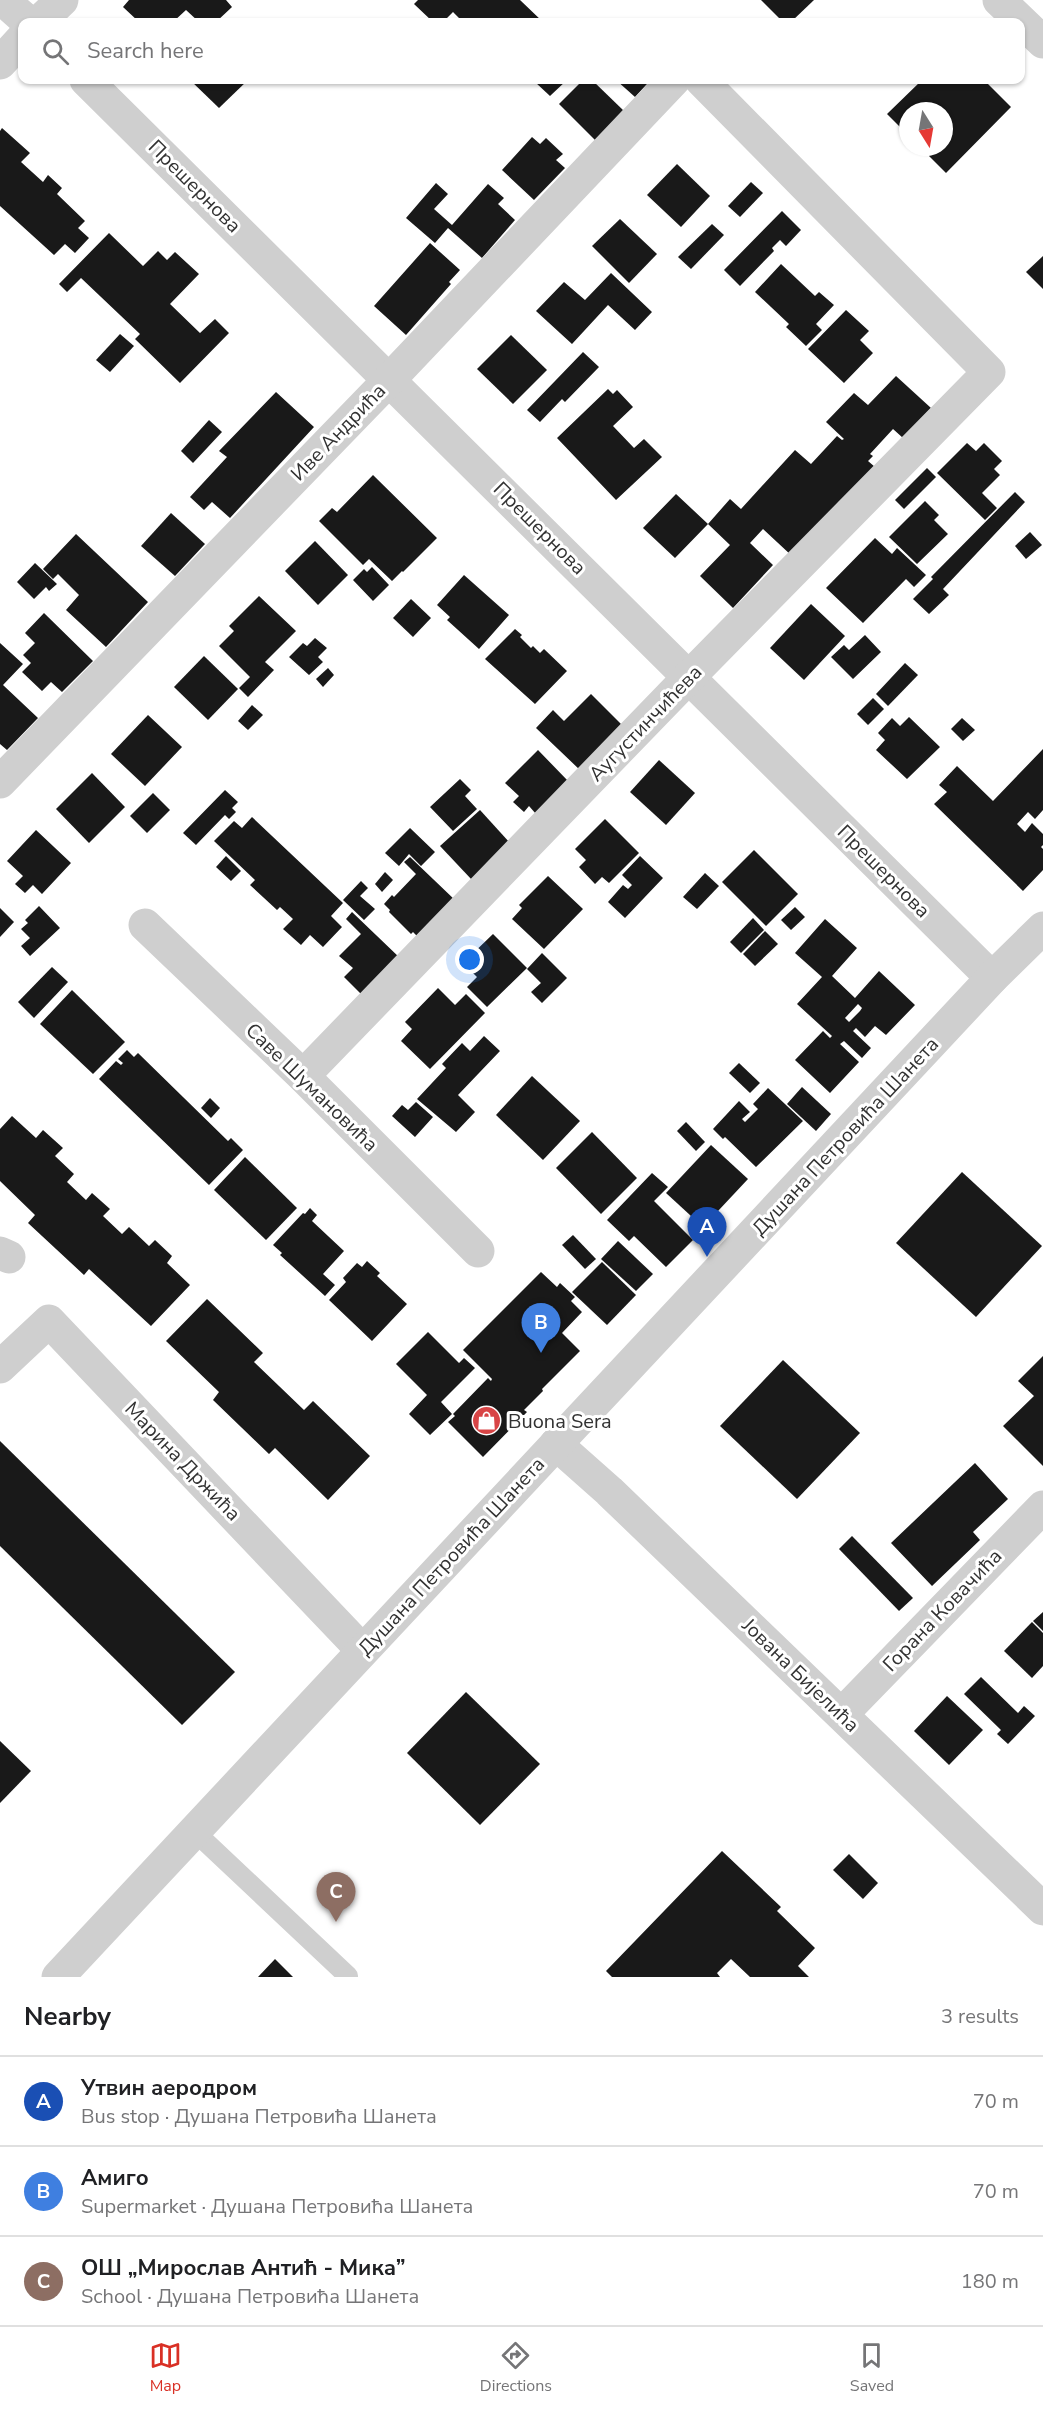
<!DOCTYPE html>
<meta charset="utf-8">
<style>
:root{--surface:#fff;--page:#f6f6f6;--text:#202124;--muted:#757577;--line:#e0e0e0;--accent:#d93025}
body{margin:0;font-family:"Nunito Sans",sans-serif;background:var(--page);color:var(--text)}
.compass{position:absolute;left:899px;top:102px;width:54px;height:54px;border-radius:50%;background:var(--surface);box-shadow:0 2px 4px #0004;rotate:169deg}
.you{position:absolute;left:470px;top:960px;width:21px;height:21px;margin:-15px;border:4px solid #fff;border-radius:50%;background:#1a73e8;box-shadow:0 0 0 9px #1a73e833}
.badge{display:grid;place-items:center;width:39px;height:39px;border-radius:50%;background:var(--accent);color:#fff;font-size:20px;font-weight:700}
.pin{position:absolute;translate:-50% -50px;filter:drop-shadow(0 2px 3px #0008)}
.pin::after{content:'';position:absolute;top:32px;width:21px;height:18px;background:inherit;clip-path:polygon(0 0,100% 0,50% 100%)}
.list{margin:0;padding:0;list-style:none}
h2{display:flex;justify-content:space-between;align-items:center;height:78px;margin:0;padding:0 24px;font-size:26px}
h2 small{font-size:20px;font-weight:400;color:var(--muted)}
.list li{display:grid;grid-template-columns:39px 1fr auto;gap:18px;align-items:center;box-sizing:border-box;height:90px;padding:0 24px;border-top:2px solid var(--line)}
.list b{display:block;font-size:22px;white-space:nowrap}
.list p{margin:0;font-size:20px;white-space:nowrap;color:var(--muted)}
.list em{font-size:20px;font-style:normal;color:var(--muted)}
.icon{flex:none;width:33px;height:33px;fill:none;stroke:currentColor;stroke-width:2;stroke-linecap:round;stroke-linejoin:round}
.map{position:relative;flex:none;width:1043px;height:1977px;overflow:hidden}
.search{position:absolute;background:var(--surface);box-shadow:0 2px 4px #0004;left:18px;right:18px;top:18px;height:66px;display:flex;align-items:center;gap:15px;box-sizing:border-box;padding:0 21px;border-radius:12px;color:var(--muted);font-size:22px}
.sheet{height:348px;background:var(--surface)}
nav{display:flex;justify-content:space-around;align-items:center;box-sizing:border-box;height:84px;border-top:2px solid var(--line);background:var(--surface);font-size:16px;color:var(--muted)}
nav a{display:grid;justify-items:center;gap:3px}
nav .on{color:var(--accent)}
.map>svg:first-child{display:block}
.building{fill:#191919;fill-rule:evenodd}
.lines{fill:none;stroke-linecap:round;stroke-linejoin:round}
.service{stroke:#cfcfcf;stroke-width:20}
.minor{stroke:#cfcfcf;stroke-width:33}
.labels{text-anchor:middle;stroke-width:6;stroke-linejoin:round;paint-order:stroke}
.street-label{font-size:20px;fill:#323232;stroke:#fff}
.poi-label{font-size:20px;fill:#323232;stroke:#fff;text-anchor:start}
</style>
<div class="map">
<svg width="1043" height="1977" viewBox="0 0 1043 1977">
<rect width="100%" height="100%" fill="#fff"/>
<!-- building -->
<g class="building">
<path d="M129,0H226L232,7L216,22H199L186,10L173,22H139L123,7Z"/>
<path d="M418,0H520L543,22H463L453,12L443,22H433L414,4Z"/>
<path d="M761,0H814L791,22H783Z"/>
<path d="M190,80H248L219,108Z"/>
<path d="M538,80H567L550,96L535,82Z"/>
<path d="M583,80H592L624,111L595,140L559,104Z"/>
<path d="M616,80H642L647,84L635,97Z"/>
<path d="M922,80H984L1011,107L946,173L920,147H944V111H908V135L887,114Z"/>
<path d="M2,128L30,153L21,162L43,182L48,175L62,188L57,194L85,221L78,228L89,238L75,253L65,244L54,255L0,206V131Z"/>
<path d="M532,137L540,144L546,138L563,154L556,160L565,168L534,200L502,170Z"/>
<path d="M677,164L710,196L681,227L647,195Z"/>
<path d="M751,182L763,193L740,217L728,206Z"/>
<path d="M436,183L448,194L434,209L452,225L488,184L504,198L498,204L515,220L482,258L448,228L435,243L406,218Z"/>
<path d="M782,211L801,230L786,246L780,240L772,248L774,251L740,286L724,270Z"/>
<path d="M620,219L657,254L629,283L592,246Z"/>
<path d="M712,224L724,235L691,269L678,257Z"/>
<path d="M109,233L143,266L158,251L167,260L175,252L199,274L170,304L200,333L215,319L229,333L180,383L135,339L140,334L81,278L67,292L59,284Z"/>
<path d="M430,243L460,270L449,282L451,284L406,335L374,306Z"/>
<path d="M1043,256V289L1026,272Z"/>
<path d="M781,264L815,296L819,292L834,305L816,324L822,330L806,346L786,327L789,324L755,292Z"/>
<path d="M611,273L652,312L635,330L608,305L572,344L536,311L564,282L585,300Z"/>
<path d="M846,310L869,331L860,340L873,353L844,383L808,349Z"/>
<path d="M120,334L134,346L110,372L96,360Z"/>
<path d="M511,335L547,370L513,404L477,369Z"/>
<path d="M583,352L599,367L565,402L562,399L540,422L527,410Z"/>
<path d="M896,376L931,408L903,438L893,429L870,454L873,456L868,461L875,467L792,556L763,529L750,543L773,565L733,608L700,576L730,545L708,524L675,558L643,528L676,494L708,524L730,499L741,509L795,450L811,464L837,436L842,440L844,439L826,422L854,393L868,405Z"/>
<path d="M608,389L613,394L617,390L633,407L613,426L634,448L644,439L662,457L616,500L557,438Z"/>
<path d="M276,392L314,427L230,518L212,502L204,510L190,497L227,457L219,451Z"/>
<path d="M209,420L222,432L193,463L181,451Z"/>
<path d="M967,443L976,451L984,443L1002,461L994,469L1000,475L982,493L997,508L985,520L937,473Z"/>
<path d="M927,468L936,477L904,509L895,500Z"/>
<path d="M373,475L437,538L403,572L402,571L392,581L369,559L363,565L319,521L332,508L337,512Z"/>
<path d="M1015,492L1025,502L943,589L949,595L929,614L913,599L933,579L931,577Z"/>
<path d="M925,501L939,515L934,520L948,534L917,564L889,537Z"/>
<path d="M171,513L205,544L175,576L141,546Z"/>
<path d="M1030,532L1042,545L1026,559L1015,546Z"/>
<path d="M76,534L148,602L106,647L66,610L79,595L58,574L53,579L43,569Z"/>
<path d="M875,538L892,554L897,548L926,575L914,587L906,579L863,623L826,588Z"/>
<path d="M315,541L348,575L318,605L285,571Z"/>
<path d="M35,563L57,584L49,591L46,587L34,599L17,582Z"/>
<path d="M372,567L389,585L373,601L353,580L364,569L367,572Z"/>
<path d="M464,575L509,615L479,649L447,620L450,617L437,605Z"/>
<path d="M259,596L296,631L265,662L274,670L248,697L239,688L250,677L219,646L234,631L229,626Z"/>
<path d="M411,599L431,618L413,637L393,618Z"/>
<path d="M811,604L845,636L804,680L770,648Z"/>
<path d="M44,613L93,661L62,692L51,682L42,691L22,672L31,663L23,655L35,643L25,633Z"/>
<path d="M515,629L522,635L520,637L531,648L533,646L540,653L544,649L567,671L535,704L485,659Z"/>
<path d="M865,635L881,652L853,679L831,657L844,645L849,650Z"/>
<path d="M315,638L327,648L318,657L323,662L309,675L289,657L303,643L307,646Z"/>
<path d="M0,643L23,664L3,685L38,718L7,750L0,744Z"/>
<path d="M204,656L238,689L208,720L174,687Z"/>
<path d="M905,663L918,675L888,706L876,694Z"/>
<path d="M328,668L334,675L323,687L316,679Z"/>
<path d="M591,694L624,727L581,771L536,728L553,710L564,721Z"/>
<path d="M873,698L884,709L868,725L857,714Z"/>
<path d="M252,705L263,715L248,730L238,721Z"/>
<path d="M148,715L182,747L145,786L111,754Z"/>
<path d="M909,717L940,747L907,779L876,750L885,740L878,733L892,718L900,726Z"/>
<path d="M962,718L975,730L963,741L951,729Z"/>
<path d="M1043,749V810L1035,819L1028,812L1017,824L1025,832L1032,823L1043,834V845L1041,847L1043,849V870L1023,891L934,804L947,792L939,785L957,766L993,801Z"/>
<path d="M538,750L569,782L536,814L529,806L524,812L513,802L519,796L505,783Z"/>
<path d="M659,760L695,793L666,825L630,792Z"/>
<path d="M92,773L125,807L89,843L56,809Z"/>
<path d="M460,779L471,790L465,796L477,809L453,831L430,807Z"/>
<path d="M225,790L238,802L232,808L236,812L229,819L225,815L196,845L183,833Z"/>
<path d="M153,793L170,810L147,833L130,816Z"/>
<path d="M480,810L511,844L472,880L440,846Z"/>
<path d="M252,817L343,903L331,916L342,927L323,947L310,935L301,945L283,929L293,919L280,907L277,910L250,885L255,880L214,841L234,821L242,828Z"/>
<path d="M605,819L639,853L609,883L602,877L595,884L579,867L586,860L575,849Z"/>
<path d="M410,828L435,852L421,866L409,854L399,866L385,853Z"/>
<path d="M36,830L71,863L42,894L33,885L25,893L15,884L23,876L7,861Z"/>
<path d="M754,850L798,894L766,926L722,882Z"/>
<path d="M226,856L241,871L231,881L216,867Z"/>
<path d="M640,856L663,878L625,918L608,902L623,885L628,889L632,885L622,875Z"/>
<path d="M410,857L456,901L418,937L413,932L411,934L389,912L390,910L384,904L392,895L394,897L416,874L404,862Z"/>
<path d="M385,872L393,880L382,892L375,884Z"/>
<path d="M705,873L719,886L697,909L683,897Z"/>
<path d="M548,876L583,909L544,949L512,919L522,908L519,905Z"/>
<path d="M361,881L368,888L360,896L375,909L364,920L343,900Z"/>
<path d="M39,906L60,928L30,956L21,946L30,938L21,929L28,923L25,920Z"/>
<path d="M795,907L805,917L791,930L781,920Z"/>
<path d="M0,908L14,922L0,937Z"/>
<path d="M352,912L401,959L364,997L344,977L353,968L339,956L361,934L346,919Z"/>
<path d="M753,918L764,930L741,953L730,942Z"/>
<path d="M825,919L857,948L832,976L855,998L879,971L915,1005L886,1035L875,1026L865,1037L856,1028L853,1031L871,1048L862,1058L844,1041L840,1044L859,1062L830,1093L795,1060L823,1031L830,1038L832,1036L797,1004L822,977L795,953ZM858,1004L862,1008L860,1011L849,1022L845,1018Z"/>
<path d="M765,931L778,944L755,966L743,954Z"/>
<path d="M493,934L527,968L487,1007L467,987L477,977L463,963Z"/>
<path d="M542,953L567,978L542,1003L531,992L541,983L527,969Z"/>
<path d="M52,967L68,982L34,1018L18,1002Z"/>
<path d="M438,988L455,1005L466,994L485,1013L430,1069L401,1041L412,1029L405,1022Z"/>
<path d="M72,990L125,1042L93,1074L40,1024Z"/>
<path d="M484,1036L500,1051L458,1095L475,1112L456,1132L417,1099L446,1068L442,1064L462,1043L470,1051Z"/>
<path d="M127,1050L134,1057L138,1053L228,1141L231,1138L243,1150L209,1185L99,1079L116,1061L121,1065L123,1063L118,1059Z"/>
<path d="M739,1063L760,1083L750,1093L729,1073Z"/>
<path d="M532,1076L580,1121L543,1160L496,1115Z"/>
<path d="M802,1087L831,1114L816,1131L787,1104Z"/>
<path d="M768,1088L803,1121L756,1167L725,1137L723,1139L713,1129L739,1101L750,1112L742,1119L745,1122L758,1109L753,1104Z"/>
<path d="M210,1098L220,1108L211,1118L201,1108Z"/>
<path d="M416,1102L433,1117L415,1137L392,1116L402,1105L408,1110Z"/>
<path d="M12,1116L36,1138L43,1130L63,1148L55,1156L74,1174L67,1182L86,1200L92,1193L110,1209L103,1216L122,1234L129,1227L149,1246L155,1240L172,1256L167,1263L190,1285L151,1326L89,1269L84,1275L28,1223L35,1215L0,1181V1129Z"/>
<path d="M686,1122L705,1142L696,1151L677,1131Z"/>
<path d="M592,1132L637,1178L601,1214L556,1168Z"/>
<path d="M711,1145L748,1179L703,1227L666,1193Z"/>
<path d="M245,1157L297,1208L266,1240L214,1190Z"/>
<path d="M962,1172L1042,1246L976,1317L896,1243Z"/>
<path d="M652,1173L668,1187L654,1201L693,1240L666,1267L634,1236L629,1241L607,1220Z"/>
<path d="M310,1208L317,1215L312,1221L344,1251L323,1274L335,1285L325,1296L280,1255L282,1253L273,1245L303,1213L305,1214Z"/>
<path d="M573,1235L596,1259L585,1269L562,1245Z"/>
<path d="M618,1241L653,1274L636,1291L601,1259Z"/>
<path d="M367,1261L380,1273L377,1276L407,1304L372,1341L329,1300L346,1282L343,1278L357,1263L362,1267Z"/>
<path d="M602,1262L636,1295L607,1325L572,1292Z"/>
<path d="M541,1272L557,1287L560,1283L575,1297L571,1301L582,1312L562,1333L580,1351L542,1389L543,1391L524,1410L527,1412L483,1457L448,1422L455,1416L453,1414L488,1378L491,1381L492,1379L463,1350Z"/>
<path d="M207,1299L263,1353L254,1362L304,1410L313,1401L370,1456L328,1500L275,1448L269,1454L213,1400L219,1392L166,1341Z"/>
<path d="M428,1332L459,1363L464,1358L475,1368L441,1402L452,1414L430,1435L409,1414L427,1395L396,1364Z"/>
<path d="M1043,1356V1466L1003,1426L1034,1396L1018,1381Z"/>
<path d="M783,1360L860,1433L797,1499L720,1426Z"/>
<path d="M0,1441L235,1672L182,1725L0,1546Z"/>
<path d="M975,1463L1008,1499L973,1532L980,1540L932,1586L891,1543Z"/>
<path d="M852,1536L913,1598L899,1611L839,1549Z"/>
<path d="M1043,1612V1631L1033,1621Z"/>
<path d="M1032,1622L1043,1633V1666L1032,1678L1004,1651Z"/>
<path d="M981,1677L1018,1713L1024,1706L1035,1716L1008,1744L997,1734L1001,1730L964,1694Z"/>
<path d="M466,1692L540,1764L480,1825L407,1753Z"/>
<path d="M947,1696L983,1730L949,1765L914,1731Z"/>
<path d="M0,1741L31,1771L0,1803Z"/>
<path d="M722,1851L781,1907L777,1911L815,1948L798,1966L809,1977H750L731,1959L717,1973L720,1977H612L606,1971Z"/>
<path d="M849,1854L878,1883L863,1899L833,1870Z"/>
<path d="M275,1959L293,1977H258Z"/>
</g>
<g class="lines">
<!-- service -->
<path class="service" d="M194,1831L348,1976"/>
<!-- minor -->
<g class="minor">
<path d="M3,0L28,22"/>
<path d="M999,0L1043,42"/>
<path d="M39,22L62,0"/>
<path d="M0,63L22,39"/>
<path d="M86,80L992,978"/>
<path d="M0,782L390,379L674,80"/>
<path d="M145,925L303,1076L478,1251"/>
<path d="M303,1076L689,677L989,372L701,80"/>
<path d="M0,1253L9,1257"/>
<path d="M0,1367L49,1321L362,1650"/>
<path d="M556,1444L609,1491L1043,1909"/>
<path d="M842,1714L1043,1507"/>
<path d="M58,1977L992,978L1043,928"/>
</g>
</g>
<!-- icons -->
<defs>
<symbol id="shop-disc" viewBox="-11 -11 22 22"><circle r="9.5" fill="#d84546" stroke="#fff"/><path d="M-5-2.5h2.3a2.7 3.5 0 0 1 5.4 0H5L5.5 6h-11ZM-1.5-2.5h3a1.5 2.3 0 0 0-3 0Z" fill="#fff"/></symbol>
</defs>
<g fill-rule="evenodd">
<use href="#shop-disc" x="470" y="1404" width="33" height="33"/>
</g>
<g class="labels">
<!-- street labels -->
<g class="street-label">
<text transform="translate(195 186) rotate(45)" y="7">Прешернова</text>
<text transform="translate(338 432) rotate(-46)" y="7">Иве Андрића</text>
<text transform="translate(540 528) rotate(45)" y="7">Прешернова</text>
<text transform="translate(645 723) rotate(-46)" y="7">Аугустинчићева</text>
<text transform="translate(884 871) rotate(45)" y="7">Прешернова</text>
<text transform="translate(312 1087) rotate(44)" y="7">Саве Шумановића</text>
<text transform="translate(845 1136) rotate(-47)" y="7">Душана Петровића Шанета</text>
<text transform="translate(183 1461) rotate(46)" y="7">Марина Држића</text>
<text transform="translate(451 1556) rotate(-47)" y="7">Душана Петровића Шанета</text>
<text transform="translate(942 1610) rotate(-46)" y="7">Горана Ковачића</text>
<text transform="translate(801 1675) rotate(44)" y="7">Јована Бијелића</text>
</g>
<!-- poi labels -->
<g class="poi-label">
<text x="508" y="1428">Buona Sera</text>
</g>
</g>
</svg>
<svg class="compass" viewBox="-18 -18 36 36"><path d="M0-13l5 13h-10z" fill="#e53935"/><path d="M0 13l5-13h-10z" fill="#757577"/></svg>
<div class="you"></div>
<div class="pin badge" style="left:707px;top:1257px;background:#1a4fb4">A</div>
<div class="pin badge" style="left:541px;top:1353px;background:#3f7fe0">B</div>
<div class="pin badge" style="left:336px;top:1922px;background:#8d6e63">C</div>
<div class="search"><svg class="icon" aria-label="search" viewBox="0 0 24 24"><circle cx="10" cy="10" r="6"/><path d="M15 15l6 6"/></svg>Search here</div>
</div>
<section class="sheet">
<h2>Nearby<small>3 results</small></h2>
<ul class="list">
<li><span class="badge" style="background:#1a4fb4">A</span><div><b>Утвин аеродром</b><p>Bus stop · Душана Петровића Шанета</p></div><em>70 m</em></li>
<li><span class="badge" style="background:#3f7fe0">B</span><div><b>Амиго</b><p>Supermarket · Душана Петровића Шанета</p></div><em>70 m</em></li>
<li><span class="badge" style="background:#8d6e63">C</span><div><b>ОШ „Мирослав Антић - Мика”</b><p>School · Душана Петровића Шанета</p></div><em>180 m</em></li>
</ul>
</section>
<nav>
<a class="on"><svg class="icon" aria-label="map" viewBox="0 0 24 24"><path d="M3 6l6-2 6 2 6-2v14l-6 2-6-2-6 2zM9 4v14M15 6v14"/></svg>Map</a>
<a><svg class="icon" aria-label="directions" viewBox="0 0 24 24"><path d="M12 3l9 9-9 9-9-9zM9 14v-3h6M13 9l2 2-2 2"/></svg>Directions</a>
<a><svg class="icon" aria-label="saved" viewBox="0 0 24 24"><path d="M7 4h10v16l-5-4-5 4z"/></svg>Saved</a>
</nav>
